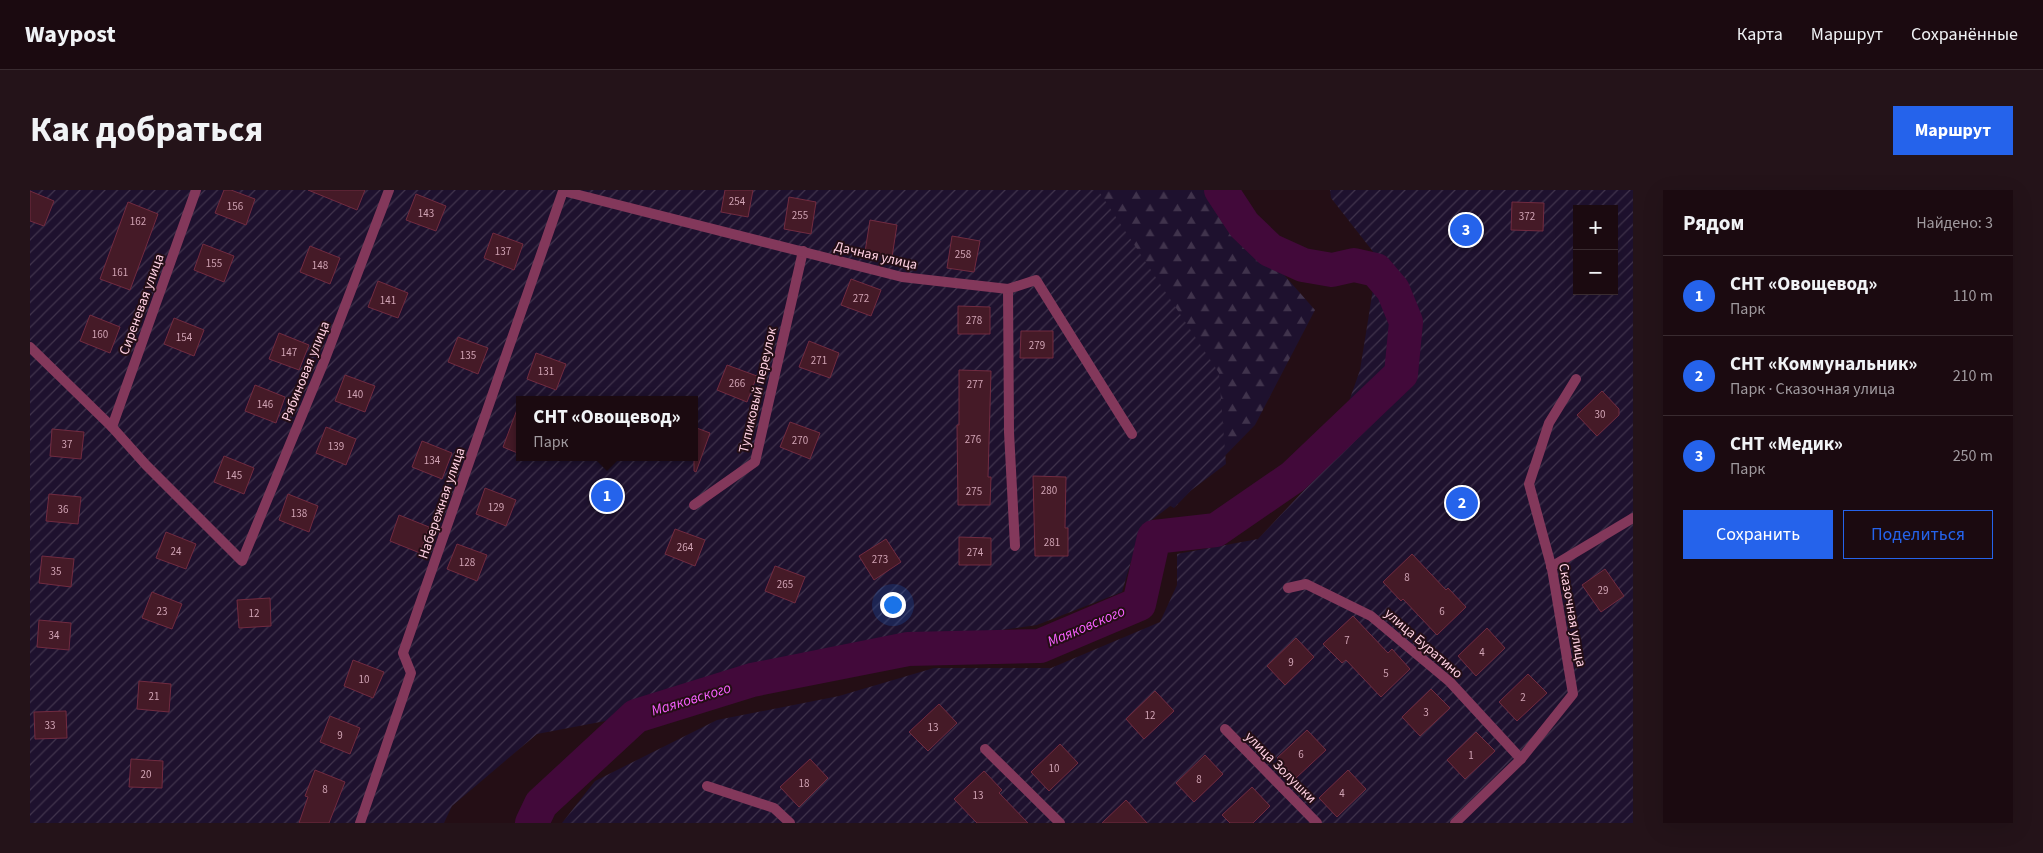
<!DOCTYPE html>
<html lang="ru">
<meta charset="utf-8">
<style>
:root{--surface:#1b0a10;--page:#241319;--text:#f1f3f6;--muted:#a09a9f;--line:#392b30;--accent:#2563eb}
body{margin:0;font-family:"Source Sans 3",sans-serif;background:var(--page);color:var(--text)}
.controls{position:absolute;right:15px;top:15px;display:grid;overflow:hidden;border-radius:0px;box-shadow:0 5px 20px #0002}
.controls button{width:45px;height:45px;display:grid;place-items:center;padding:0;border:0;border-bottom:1px solid var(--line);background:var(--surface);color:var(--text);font:25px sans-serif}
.you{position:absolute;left:862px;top:414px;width:18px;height:18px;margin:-12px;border:4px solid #fff;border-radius:50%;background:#1a73e8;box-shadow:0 0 0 8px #1a73e833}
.badge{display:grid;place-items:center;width:32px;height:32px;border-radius:50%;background:var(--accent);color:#fff;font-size:16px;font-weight:700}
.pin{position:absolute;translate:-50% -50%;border:2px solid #fff;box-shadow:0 1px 5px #0006}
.popup{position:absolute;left:486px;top:206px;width:182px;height:65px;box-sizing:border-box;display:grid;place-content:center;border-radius:0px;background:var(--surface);filter:drop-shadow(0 1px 4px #0005);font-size:16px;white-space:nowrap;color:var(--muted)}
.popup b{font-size:19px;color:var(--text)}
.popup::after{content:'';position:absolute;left:50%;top:100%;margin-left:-10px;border:10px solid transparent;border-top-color:var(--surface)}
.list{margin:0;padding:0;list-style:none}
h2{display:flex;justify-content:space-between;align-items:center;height:65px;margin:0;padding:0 20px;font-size:21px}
h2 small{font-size:16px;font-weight:400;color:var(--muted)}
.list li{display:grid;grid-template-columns:32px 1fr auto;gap:15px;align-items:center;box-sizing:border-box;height:80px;padding:0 20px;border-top:1px solid var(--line)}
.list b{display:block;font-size:19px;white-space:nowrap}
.list p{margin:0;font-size:16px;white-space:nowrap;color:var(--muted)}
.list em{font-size:16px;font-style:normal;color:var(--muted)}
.actions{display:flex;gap:10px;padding:15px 20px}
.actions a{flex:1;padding:11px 0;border:1px solid var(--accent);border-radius:0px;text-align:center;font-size:18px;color:var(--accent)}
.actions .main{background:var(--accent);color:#fff}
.map{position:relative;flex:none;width:1603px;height:633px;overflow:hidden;border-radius:0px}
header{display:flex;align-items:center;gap:30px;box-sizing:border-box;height:70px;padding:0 25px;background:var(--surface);border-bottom:1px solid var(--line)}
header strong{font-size:24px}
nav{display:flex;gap:28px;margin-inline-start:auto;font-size:18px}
.intro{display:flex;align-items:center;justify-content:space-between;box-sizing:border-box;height:120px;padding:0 30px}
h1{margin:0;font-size:35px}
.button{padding:12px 22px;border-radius:0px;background:var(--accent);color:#fff;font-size:18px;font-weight:700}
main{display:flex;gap:30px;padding:0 30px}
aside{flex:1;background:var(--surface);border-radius:0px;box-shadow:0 5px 20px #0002}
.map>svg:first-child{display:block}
.forest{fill:url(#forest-firs)}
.garden{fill:url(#garden-furrows);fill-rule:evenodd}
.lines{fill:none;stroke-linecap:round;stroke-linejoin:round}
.river{stroke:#42093a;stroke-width:34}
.building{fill:#451a27;stroke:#712b41}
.minor{stroke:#83385b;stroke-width:10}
.labels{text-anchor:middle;stroke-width:4;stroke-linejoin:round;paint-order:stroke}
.number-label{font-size:11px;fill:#d0a3b4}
.street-label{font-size:14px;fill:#ffd1e3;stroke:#240e15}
.water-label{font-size:15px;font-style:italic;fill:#f85fff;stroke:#240e15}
</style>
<header>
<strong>Waypost</strong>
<nav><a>Карта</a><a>Маршрут</a><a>Сохранённые</a></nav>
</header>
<div class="intro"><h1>Как добраться</h1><a class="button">Маршрут</a></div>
<main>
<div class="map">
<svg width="1603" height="633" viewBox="0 0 1603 633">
<defs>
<pattern id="forest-firs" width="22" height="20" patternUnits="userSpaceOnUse" patternTransform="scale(1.25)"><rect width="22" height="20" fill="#1e112e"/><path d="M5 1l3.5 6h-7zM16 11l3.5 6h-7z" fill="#40334c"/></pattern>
<pattern id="garden-furrows" width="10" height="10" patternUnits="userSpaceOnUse" patternTransform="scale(1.25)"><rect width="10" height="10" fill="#1e112e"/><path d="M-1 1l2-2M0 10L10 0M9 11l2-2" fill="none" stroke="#40334c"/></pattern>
</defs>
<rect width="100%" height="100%" fill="#240e15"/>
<!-- forest -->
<path class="forest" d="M979,0H1183L1185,14L1248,78L1285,120L1225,235L1144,318L1113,300Z"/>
<!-- garden -->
<g class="garden">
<path d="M0,0H1068L1189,183L1196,274L1111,338L1092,402L1007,435L757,470L684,502L586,529L507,544L422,616L414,633H0ZM490,210H664V267H490Z"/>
<path d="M1300,0H1603V633H532L565,591L687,530L809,506L904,478H1021L1130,432L1147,395V364L1228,349L1296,277L1330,180L1348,68L1301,8ZM1547,19H1584V101H1547Z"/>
</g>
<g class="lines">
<!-- river -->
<path class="river" d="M502,633L511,614L606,526L722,490L878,459L1010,456L1109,414L1124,347L1186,340L1263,287L1371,184L1376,132L1363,100L1346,80L1324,75L1302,80L1273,75L1240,60L1214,35L1191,0"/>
</g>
<!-- building -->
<g class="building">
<path d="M194,0H201L225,9L216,35L185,23Z"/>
<path d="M278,0H335L327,20Z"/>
<path d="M695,0H723L718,27L691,22Z"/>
<path d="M0,1L24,11L14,36L0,31Z"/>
<path d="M386,4L416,16L406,41L376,30Z"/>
<path d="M759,7L786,12L781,44L754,39Z"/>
<path d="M98,12L128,24L100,100L70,89Z"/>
<path d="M1482,12L1514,13L1513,41L1481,40Z"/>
<path d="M840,30L867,35L862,67L835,62Z"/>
<path d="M463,43L493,54L484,80L454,68Z"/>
<path d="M922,46L950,51L944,82L917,78Z"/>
<path d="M173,54L204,66L194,92L164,80Z"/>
<path d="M280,56L310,68L300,94L270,82Z"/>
<path d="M821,89L851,100L841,126L811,115Z"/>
<path d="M348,91L378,103L368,128L338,117Z"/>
<path d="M928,116L960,117V144H928Z"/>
<path d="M60,125L90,137L80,163L50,151Z"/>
<path d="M144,128L174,140L164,166L134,154Z"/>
<path d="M991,141H1023V168H990Z"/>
<path d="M249,143L279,155L269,180L239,169Z"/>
<path d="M428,147L458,158L448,184L418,172Z"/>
<path d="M779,151L809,163L800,188L769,177Z"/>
<path d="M506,163L536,174L526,200L497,189Z"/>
<path d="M697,175L727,186L717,212L687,200Z"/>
<path d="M929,180L961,181L958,287H961L960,315H928L927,235H929Z"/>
<path d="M315,185L345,196L335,222L305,211Z"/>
<path d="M225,195L255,207L246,233L215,221Z"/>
<path d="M1572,201L1589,219V225L1567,246L1547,225Z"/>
<path d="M488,217H490V264L473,257Z"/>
<path d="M760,232L790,243L780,269L750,257Z"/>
<path d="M296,237L326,249L316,275L286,263Z"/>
<path d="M664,237L680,243L666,282L664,281Z"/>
<path d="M22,239L54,242L51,269L20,266Z"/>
<path d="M392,251L422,263L412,289L382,277Z"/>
<path d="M194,266L224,278L214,304L184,292Z"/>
<path d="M1003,286L1036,287L1035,338H1038V366H1005Z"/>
<path d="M455,298L486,310L476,336L446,324Z"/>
<path d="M19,304L51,307L48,334L16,331Z"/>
<path d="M258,304L288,316L279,342L249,330Z"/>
<path d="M369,325L399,337L390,363L360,351Z"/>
<path d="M645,339L675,350L665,376L635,364Z"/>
<path d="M136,342L166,354L156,379L126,368Z"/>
<path d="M929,347L961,348V375H929Z"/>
<path d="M856,349L871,372L844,390L829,366Z"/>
<path d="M427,354L457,365L447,391L417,379Z"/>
<path d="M1382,364L1416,400L1418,398L1436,417L1407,445L1373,409L1371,411L1353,392Z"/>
<path d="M12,366L44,369L41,397L9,393Z"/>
<path d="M745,376L775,387L765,413L735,401Z"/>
<path d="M1575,379L1594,406L1571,422L1552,395Z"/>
<path d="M122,402L152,414L142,439L112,428Z"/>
<path d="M240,408L241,436L209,438L207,410Z"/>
<path d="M1323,426L1358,463L1362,459L1380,479L1351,507L1316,470L1312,473L1293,454Z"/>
<path d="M9,430L41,433L39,460L7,457Z"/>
<path d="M1457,438L1475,458L1446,486L1428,466Z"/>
<path d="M1266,448L1284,467L1255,495L1237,476Z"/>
<path d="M323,470L354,482L343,508L314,496Z"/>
<path d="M1498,484L1517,503L1487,531L1469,512Z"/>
<path d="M109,491L141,494L139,522L107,519Z"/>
<path d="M1401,499L1420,518L1390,546L1372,527Z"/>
<path d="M1125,501L1144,521L1114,549L1096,529Z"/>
<path d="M909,514L927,533L898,561L879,542Z"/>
<path d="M36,521L37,548L5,549L4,522Z"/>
<path d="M300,526L330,538L320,564L290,552Z"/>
<path d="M1277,540L1296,560L1266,588L1247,568Z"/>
<path d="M1446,542L1465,561L1435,589L1417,570Z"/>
<path d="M1030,554L1048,573L1019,601L1001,582Z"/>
<path d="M1175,565L1193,584L1164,612L1146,593Z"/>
<path d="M101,569L133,571L132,598L99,597Z"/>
<path d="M780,569L798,588L769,617L750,597Z"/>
<path d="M285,580L315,592L299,633H269L278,607L275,606Z"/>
<path d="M1318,580L1336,599L1307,627L1289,608Z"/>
<path d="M954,581L972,600L969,603L998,633H947L924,609Z"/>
<path d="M1222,597L1240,616L1223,633H1200L1192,625Z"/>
<path d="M1096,610L1117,633H1072Z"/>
</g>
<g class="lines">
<!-- minor -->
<g class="minor">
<path d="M978,99L979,242L985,356"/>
<path d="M0,157L82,237L116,275L212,371L295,169L359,0"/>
<path d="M82,237L166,0"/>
<path d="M664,315L725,272L773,61"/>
<path d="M1521,377L1603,328"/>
<path d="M1258,398L1276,394L1341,426L1420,492L1491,569"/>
<path d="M1195,539L1287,633"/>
<path d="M955,559L1030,633"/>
<path d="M677,596L744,618L760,633"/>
<path d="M330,633L381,483L373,463L533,1L872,87L978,99L1006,90L1102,244"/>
<path d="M1425,633L1491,569L1543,504L1522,379L1499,294L1519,233L1546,189"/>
</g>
</g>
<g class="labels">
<!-- number labels -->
<g class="number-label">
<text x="707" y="15">254</text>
<text x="205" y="20">156</text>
<text x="396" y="27">143</text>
<text x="770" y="29">255</text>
<text x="1497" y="30">372</text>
<text x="108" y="35">162</text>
<text x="473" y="65">137</text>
<text x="933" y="68">258</text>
<text x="184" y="77">155</text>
<text x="290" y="79">148</text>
<text x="90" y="86">161</text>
<text x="831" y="112">272</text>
<text x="358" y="114">141</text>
<text x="944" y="134">278</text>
<text x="70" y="148">160</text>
<text x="154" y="151">154</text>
<text x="1007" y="159">279</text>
<text x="259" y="166">147</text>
<text x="438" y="169">135</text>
<text x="789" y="174">271</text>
<text x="516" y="185">131</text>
<text x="707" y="197">266</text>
<text x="945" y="198">277</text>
<text x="325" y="208">140</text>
<text x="235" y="218">146</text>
<text x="1570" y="228">30</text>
<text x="943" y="253">276</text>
<text x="770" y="254">270</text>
<text x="37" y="258">37</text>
<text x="306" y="260">139</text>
<text x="402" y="274">134</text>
<text x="204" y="289">145</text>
<text x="1019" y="304">280</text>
<text x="944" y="305">275</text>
<text x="466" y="321">129</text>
<text x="33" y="323">36</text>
<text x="269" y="327">138</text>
<text x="1022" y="356">281</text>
<text x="655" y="361">264</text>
<text x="146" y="365">24</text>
<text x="945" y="366">274</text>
<text x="850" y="373">273</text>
<text x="437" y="376">128</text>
<text x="26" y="385">35</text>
<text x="1377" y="391">8</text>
<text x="755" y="398">265</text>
<text x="1573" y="404">29</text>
<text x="132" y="425">23</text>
<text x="1412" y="425">6</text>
<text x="224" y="427">12</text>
<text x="24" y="449">34</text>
<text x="1317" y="454">7</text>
<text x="1452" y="466">4</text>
<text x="1261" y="476">9</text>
<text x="1356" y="487">5</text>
<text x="334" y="493">10</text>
<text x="124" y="510">21</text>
<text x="1493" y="511">2</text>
<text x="1396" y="526">3</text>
<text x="1120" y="529">12</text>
<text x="20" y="539">33</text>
<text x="903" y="541">13</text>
<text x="310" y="549">9</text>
<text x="1271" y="568">6</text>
<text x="1441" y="569">1</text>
<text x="1024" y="582">10</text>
<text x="116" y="588">20</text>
<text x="1169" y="593">8</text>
<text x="774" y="597">18</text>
<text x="295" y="603">8</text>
<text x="1312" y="607">4</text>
<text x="948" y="609">13</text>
</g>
<!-- street labels -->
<g class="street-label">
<text transform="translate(846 65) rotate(13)" y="5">Дачная улица</text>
<text transform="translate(111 114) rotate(-70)" y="5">Сиреневая улица</text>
<text transform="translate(275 181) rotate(-68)" y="5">Рябиновая улица</text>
<text transform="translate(727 200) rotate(-77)" y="5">Тупиковый переулок</text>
<text transform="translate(411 313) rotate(-71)" y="5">Набережная улица</text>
<text transform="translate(1543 425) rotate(80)" y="5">Сказочная улица</text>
<text transform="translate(1394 453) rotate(41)" y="5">улица Буратино</text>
<text transform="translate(1251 577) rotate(45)" y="5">улица Золушки</text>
</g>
<!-- water labels -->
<g class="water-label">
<text transform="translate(1056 436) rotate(-23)" y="5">Маяковского</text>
<text transform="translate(661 509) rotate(-17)" y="5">Маяковского</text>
</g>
</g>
</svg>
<div class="controls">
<button>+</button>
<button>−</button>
</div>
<div class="you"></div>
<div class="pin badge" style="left:577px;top:306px">1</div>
<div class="popup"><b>СНТ «Овощевод»</b>Парк</div>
<div class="pin badge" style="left:1432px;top:313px">2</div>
<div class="pin badge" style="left:1436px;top:40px">3</div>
</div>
<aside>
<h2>Рядом<small>Найдено: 3</small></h2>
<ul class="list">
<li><span class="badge">1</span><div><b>СНТ «Овощевод»</b><p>Парк</p></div><em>110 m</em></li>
<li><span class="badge">2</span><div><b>СНТ «Коммунальник»</b><p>Парк · Сказочная улица</p></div><em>210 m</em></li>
<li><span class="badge">3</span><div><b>СНТ «Медик»</b><p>Парк</p></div><em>250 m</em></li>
</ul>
<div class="actions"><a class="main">Сохранить</a><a>Поделиться</a></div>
</aside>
</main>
